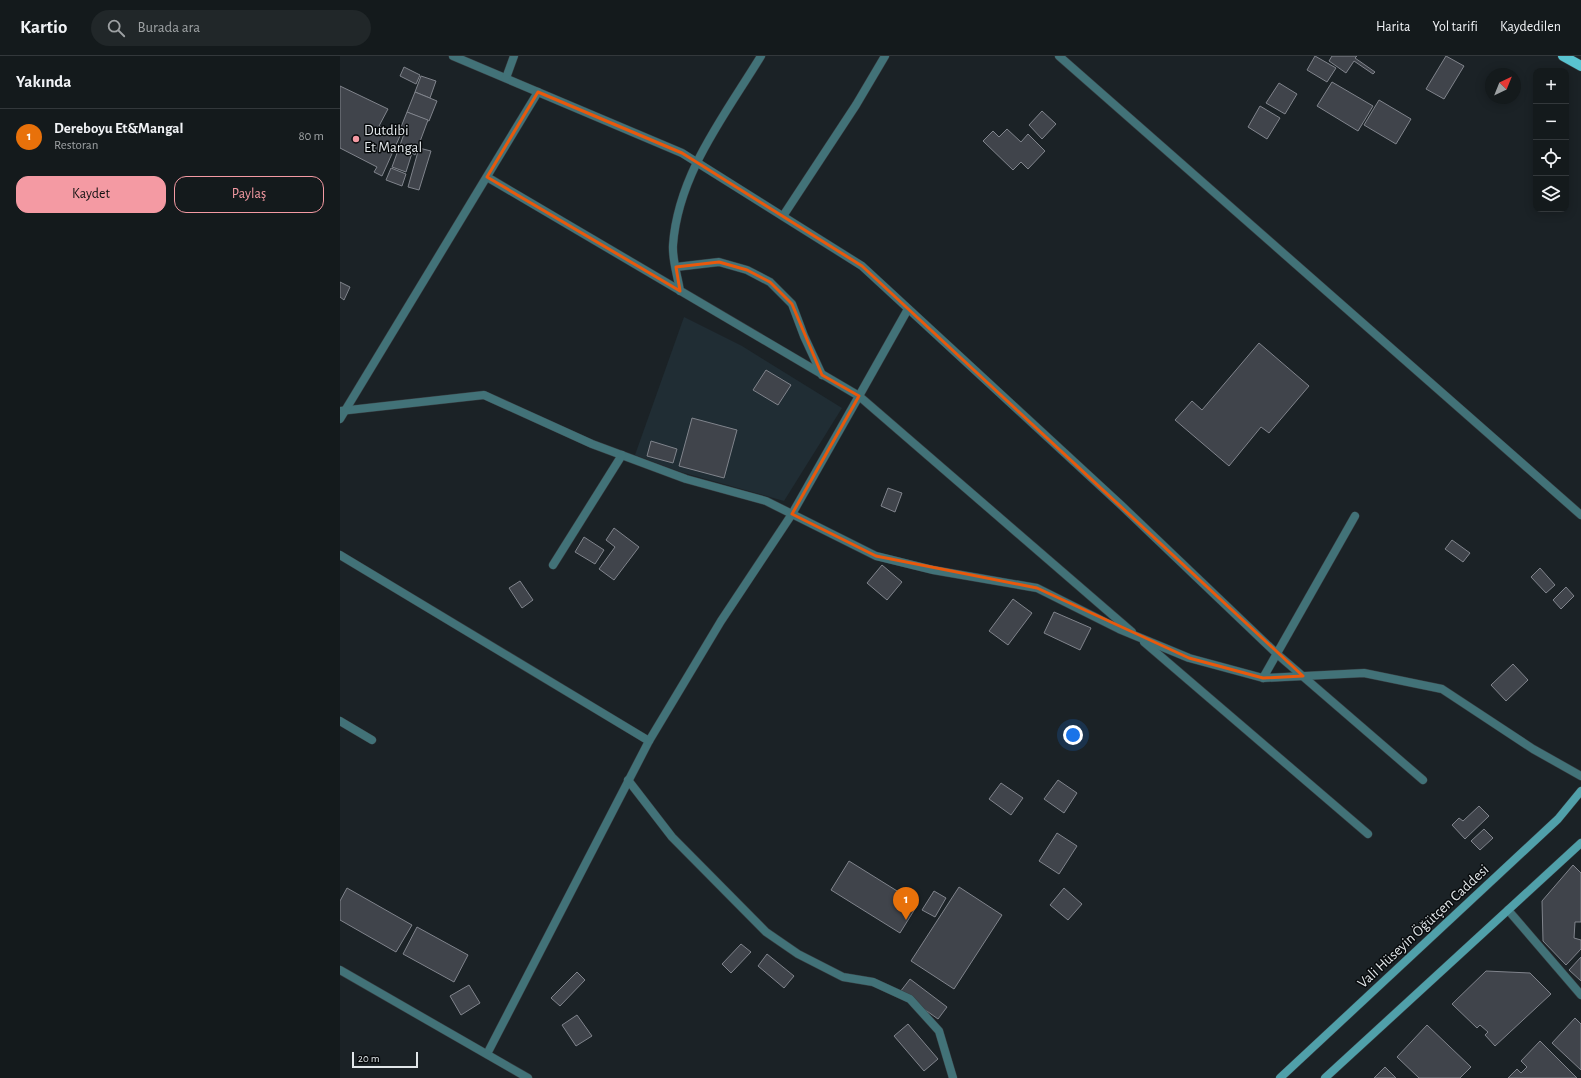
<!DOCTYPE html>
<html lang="tr">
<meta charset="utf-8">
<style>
:root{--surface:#141a1c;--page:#212729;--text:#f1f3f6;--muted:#9da1a3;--line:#33383b;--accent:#f49aa3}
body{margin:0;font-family:"Alegreya Sans",sans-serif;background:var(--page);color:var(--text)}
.controls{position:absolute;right:12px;top:12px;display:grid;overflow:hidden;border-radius:8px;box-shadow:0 2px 10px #0003}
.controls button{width:36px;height:36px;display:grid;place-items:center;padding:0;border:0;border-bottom:1px solid var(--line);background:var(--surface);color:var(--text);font:20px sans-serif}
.compass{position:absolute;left:1145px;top:12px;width:36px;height:36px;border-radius:50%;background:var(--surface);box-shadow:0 2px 10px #0003;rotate:43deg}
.scale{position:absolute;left:12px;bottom:10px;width:66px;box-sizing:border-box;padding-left:4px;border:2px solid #e1e6e9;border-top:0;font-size:11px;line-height:14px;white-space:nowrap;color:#e1e6e9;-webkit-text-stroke:3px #080b0d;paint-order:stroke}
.you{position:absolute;left:733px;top:679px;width:14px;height:14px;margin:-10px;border:3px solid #fff;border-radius:50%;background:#1a73e8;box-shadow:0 0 0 6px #1a73e833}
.badge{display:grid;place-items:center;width:26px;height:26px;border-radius:50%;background:var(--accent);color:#fff;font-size:13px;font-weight:700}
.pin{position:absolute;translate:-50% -33px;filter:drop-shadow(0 1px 2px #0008)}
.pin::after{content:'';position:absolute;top:21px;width:14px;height:12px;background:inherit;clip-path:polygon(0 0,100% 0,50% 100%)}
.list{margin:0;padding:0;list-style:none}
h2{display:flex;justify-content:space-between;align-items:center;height:52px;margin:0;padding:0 16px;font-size:17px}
h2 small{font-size:13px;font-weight:400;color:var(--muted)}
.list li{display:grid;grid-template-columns:26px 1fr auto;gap:12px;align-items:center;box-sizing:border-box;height:56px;padding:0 16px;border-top:1px solid var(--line)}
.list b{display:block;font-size:15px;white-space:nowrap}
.list p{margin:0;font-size:13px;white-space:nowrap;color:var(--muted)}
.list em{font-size:13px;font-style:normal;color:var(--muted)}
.actions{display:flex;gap:8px;padding:12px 16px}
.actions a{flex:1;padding:9px 0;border:1px solid var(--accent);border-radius:12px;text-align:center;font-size:14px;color:var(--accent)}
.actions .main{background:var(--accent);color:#111}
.icon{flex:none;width:22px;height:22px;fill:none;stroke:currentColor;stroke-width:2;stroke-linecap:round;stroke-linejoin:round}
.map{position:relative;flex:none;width:1241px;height:1022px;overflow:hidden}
header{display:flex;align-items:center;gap:24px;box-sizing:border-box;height:56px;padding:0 20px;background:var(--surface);border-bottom:1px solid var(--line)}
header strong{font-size:19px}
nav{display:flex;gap:22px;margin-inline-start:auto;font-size:14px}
.search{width:280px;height:36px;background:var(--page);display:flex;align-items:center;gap:10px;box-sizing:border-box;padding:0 14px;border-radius:22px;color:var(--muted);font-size:15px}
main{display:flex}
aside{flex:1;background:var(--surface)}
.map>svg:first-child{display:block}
.built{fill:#202d34}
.building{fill:#40444b;stroke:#80848c}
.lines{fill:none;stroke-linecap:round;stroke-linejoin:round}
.service-casing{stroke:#373d41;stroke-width:9}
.minor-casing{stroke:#373d41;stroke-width:9}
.tertiary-casing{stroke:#373d41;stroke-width:9}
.secondary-casing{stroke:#373d41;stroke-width:9}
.primary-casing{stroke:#373d41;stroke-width:11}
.service{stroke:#427278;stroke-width:8}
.minor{stroke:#427278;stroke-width:8}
.tertiary{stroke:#427278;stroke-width:8}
.secondary{stroke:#50a0aa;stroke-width:8}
.primary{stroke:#59c4d1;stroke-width:10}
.marked{fill:none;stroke:#e8590c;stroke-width:3;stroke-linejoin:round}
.poi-dot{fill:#f49aa3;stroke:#080b0d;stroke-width:1.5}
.labels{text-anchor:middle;stroke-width:3;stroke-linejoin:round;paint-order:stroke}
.poi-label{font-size:15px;fill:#e1e6e9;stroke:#080b0d;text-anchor:start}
.street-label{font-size:15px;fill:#e1e6e9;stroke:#080b0d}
</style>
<header>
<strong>Kartio</strong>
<div class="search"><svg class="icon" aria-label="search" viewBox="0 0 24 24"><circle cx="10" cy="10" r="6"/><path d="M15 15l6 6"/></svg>Burada ara</div>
<nav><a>Harita</a><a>Yol tarifi</a><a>Kaydedilen</a></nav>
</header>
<main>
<aside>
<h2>Yakında<small></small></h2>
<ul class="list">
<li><span class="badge" style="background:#e8710a">1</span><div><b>Dereboyu Et&amp;Mangal</b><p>Restoran</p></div><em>80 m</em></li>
</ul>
<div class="actions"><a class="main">Kaydet</a><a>Paylaş</a></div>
</aside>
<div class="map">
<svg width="1241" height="1022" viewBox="0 0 1241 1022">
<rect width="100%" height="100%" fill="#1b2226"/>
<!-- built -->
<path class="built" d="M344,261L402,290L502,352L444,445L341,416L295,399Z"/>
<!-- building -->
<g class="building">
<path d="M975,0L996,12L987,26L967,14Z"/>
<path d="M992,0H1017L1015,2L1035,16L1033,18L1014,5L1006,17L989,5Z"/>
<path d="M1106,0L1124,10L1104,43L1086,33Z"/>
<path d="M64,11L80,19L76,28L60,20Z"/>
<path d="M81,20L96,25L90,42L75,36Z"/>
<path d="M992,26L1033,50L1018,75L977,50Z"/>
<path d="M939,27L957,38L945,58L926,47Z"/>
<path d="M0,30L48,53L39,70L60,80L42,120L34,116L37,111L0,92Z"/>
<path d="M75,36L97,45L89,65L67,56Z"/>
<path d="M1039,44L1071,63L1056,88L1024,69Z"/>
<path d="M920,50L940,62L927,83L908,71Z"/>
<path d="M702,55L716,68L702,83L689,69Z"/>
<path d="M67,56L88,64L75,99L72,97L66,116L52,111L64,78L59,76Z"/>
<path d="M667,73L681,86L688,78L705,95L688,113L681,106L673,114L643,85L653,75L659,81Z"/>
<path d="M79,92L91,95L79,134L68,131Z"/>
<path d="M51,112L66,118L62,130L46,124Z"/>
<path d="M0,226L10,231L4,244L0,241Z"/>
<path d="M919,287L969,330L929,377L921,371L889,410L835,364L852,345L862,354Z"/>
<path d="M426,314L451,329L438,349L413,334Z"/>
<path d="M352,362L397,374L384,422L339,410Z"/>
<path d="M311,385L337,393L333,407L307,400Z"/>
<path d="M548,432L562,437L555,456L541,450Z"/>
<path d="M274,472L299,491L274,524L259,513L275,491L266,484Z"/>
<path d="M244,481L264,494L255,508L235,496Z"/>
<path d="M1112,484L1130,497L1123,506L1105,493Z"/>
<path d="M542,509L562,526L547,544L527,527Z"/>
<path d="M1200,512L1215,529L1206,537L1191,521Z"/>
<path d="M180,525L193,544L182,552L169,532Z"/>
<path d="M1226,531L1234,540L1221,553L1213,544Z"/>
<path d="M673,543L692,557L668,589L649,575Z"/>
<path d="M714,556L751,572L740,594L704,577Z"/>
<path d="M1173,608L1188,624L1166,645L1151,629Z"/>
<path d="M718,724L737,737L724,757L704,743Z"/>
<path d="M661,727L683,742L671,759L649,743Z"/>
<path d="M1139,750L1149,760L1125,783L1112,769L1119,762L1123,765Z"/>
<path d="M1144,773L1153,782L1140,794L1131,785Z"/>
<path d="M717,777L737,790L719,818L699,805Z"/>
<path d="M509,805L578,848L560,877L491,834Z"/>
<path d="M1233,809L1241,817V866H1235L1234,882L1241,884V893L1226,909L1203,885L1202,845Z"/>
<path d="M619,831L662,859L614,933L571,905Z"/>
<path d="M7,832L72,869L56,896L0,864V845Z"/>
<path d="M724,832L742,848L728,864L710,849Z"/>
<path d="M594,835L606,842L595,861L582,854Z"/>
<path d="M77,871L128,899L114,926L63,898Z"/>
<path d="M401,888L411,896L391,917L382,908Z"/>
<path d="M427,898L454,920L444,932L418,910Z"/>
<path d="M1241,901V925L1229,914Z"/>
<path d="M1146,915L1190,917L1211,938L1155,990L1145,979L1148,976L1140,969L1137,972L1112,948Z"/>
<path d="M237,916L245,924L220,950L211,942Z"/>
<path d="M570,923L607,951L598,963L560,936Z"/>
<path d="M129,929L140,947L121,959L110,940Z"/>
<path d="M237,959L252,980L236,990L222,969Z"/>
<path d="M1235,962L1241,968V1014L1212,987Z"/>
<path d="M568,968L598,1003L584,1015L554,980Z"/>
<path d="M1087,969L1131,1011L1120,1022H1079L1057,1001Z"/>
<path d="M1200,985L1237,1022H1168L1177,1013L1181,1017L1187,1011L1181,1005Z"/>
<path d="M1045,1011L1056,1022H1034Z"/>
</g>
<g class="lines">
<defs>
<path id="service" d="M0,665L32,684"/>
<g id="minor">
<path d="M113,0L342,97L522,210L782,450L937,598L1083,724"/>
<path d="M719,0L1241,459"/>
<path d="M166,22L174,0"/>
<path d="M147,121L519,340L452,458L381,565L309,685L147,998"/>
<path d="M443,160L516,49L545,0"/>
<path d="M336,211L379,206L407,214L430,226L452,248L464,280L482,319"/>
<path d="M340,235C338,221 332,204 333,189C338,118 385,59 421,0"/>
<path d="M568,253L519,340L792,576"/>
<path d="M0,355L144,339L252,388L346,423L426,445L536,500L593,514L697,532L779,573L849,602L923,622L1024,617L1102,633L1193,693L1241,720"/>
<path d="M0,363L198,36"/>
<path d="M0,499L309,685"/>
<path d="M213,509L282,399"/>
<path d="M804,586L1028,778"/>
<path d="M923,622L1015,460"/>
<path d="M288,724L332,781L426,876L458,898L503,921L533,926L570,943L599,975L613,1022"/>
<path d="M1168,854L1241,939"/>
</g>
<path id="tertiary" d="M0,914L188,1022"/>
<g id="secondary">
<path d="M940,1022L1218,763L1241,735"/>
<path d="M985,1022L1241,787"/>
</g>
<path id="primary" d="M1223,0L1241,10"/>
</defs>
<!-- service casing -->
<use href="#service" class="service-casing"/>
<!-- minor casing -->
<use href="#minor" class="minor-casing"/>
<!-- tertiary casing -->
<use href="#tertiary" class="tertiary-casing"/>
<!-- secondary casing -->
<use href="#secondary" class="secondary-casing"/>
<!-- primary casing -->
<use href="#primary" class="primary-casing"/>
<!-- service -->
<use href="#service" class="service"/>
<!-- minor -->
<use href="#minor" class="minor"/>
<!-- tertiary -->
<use href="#tertiary" class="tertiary"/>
<!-- secondary -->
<use href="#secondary" class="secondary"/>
<!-- primary -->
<use href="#primary" class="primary"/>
</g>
<!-- marked area -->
<path class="marked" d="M198,36L342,97L522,210L963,620L923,622L849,602L697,532L536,500L452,458L519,340L482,319L452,248L430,226L407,214L379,206L336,211L340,235L147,121Z"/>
<!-- markers -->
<circle class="poi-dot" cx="16" cy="83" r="4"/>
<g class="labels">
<!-- poi labels -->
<g class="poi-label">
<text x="24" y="79">Dutdibi<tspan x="24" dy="17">Et Mangal</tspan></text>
</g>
<!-- street labels -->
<g class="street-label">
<text transform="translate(1083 870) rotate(-43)" y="5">Vali Hüseyin Öğütçen Caddesi</text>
</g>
</g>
</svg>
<div class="controls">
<button>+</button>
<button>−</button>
<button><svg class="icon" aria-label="locate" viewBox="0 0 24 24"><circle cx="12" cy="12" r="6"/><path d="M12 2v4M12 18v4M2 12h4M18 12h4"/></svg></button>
<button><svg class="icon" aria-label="layers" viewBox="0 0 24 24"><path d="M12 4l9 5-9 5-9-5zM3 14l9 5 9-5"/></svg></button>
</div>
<svg class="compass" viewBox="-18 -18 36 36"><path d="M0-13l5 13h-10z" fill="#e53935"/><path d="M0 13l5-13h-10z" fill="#9da1a3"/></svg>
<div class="scale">20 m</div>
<div class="you"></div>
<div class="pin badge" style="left:566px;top:864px;background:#e8710a">1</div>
</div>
</main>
